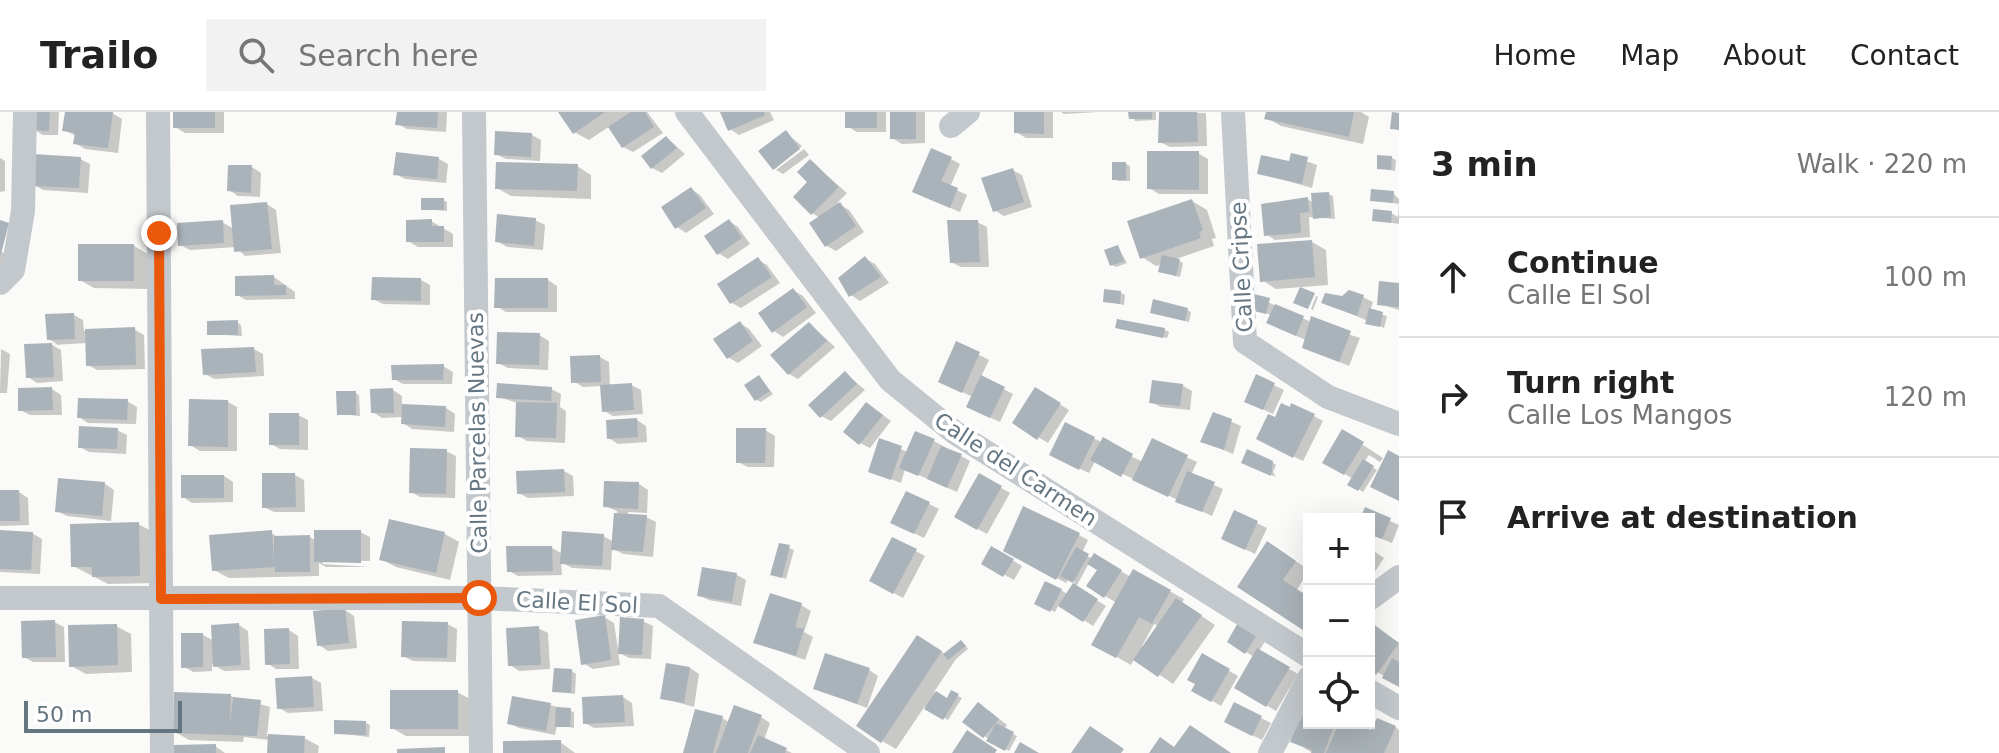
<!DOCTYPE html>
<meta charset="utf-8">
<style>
:root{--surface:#fff;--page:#f2f2f2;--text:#222;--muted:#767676;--line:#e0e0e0}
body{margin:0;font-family:"DejaVu Sans",sans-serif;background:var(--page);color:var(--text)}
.controls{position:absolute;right:24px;bottom:24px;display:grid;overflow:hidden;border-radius:0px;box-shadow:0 8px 32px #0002}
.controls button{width:72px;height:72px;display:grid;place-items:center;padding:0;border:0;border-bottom:2px solid var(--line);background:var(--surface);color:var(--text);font:40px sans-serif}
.scale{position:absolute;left:24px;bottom:20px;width:158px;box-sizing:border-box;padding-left:8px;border:4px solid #657683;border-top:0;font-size:22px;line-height:28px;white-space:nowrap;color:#657683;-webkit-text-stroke:6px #fff;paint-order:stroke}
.stop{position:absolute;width:24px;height:24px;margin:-18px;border:6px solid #ea580c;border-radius:50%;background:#fff}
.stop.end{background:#ea580c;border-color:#fff;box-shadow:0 2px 8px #0008}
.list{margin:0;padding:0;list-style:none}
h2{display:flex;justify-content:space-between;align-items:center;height:104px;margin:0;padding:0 32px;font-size:34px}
h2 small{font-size:26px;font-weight:400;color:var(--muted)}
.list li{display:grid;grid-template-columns:52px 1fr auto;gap:24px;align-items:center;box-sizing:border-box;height:120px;padding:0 32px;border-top:2px solid var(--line)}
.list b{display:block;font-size:30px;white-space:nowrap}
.list p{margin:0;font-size:26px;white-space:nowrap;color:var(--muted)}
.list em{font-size:26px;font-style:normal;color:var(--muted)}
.icon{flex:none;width:44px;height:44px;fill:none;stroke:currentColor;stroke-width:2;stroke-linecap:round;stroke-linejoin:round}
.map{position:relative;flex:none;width:1399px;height:641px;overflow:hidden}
header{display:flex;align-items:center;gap:48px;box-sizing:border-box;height:112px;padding:0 40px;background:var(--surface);border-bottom:2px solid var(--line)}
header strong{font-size:38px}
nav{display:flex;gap:44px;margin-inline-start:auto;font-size:28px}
.search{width:560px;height:72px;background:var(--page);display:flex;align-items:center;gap:20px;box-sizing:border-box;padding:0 28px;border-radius:0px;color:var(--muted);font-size:30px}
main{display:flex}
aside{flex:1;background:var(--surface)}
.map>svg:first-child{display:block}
.shadow{fill:#0003;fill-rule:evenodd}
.building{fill:#aab3b9}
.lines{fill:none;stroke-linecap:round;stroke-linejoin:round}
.minor{stroke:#c3c8cc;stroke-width:24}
.route{stroke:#ea580c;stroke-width:10}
.labels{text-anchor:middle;stroke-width:8;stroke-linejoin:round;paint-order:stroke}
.street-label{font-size:22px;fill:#657683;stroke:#fff}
</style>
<header>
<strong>Trailo</strong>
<div class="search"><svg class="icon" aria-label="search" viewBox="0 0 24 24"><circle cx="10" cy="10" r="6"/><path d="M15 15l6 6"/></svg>Search here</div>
<nav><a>Home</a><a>Map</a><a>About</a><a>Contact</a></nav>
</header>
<main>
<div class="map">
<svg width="1399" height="641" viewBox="0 0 1399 641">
<rect width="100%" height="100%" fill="#fafaf8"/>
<!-- shadow -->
<g class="shadow">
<path d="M34,0H59L58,23H43L33,17Z"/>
<path d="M67,0L112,1L122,7L118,41L85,37L75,31L76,24L64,18Z"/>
<path d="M175,0H224V21H185L175,15Z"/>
<path d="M399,0H447L446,20L407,17L398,12Z"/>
<path d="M561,0H647L663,21L633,40L623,35L610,14L589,28L574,20Z"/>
<path d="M723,0H770L774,8L739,23L730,17Z"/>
<path d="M847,0H886V20H857L847,14Z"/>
<path d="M892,0H925V31L902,32L892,26Z"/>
<path d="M1016,0H1053V26H1026L1016,20Z"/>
<path d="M1061,0H1098L1064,2Z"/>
<path d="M1130,0H1156V8L1135,9Z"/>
<path d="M1161,0L1206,1L1207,34L1170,35L1160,30Z"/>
<path d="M1268,0H1361L1369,5L1363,32L1281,14L1267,6Z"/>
<path d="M786,21L802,34L775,57L761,39Z"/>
<path d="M532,23L541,28L540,49L506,47L496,42Z"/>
<path d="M667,26L685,42L662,61L652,56Z"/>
<path d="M804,37L809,43L783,62L776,58Z"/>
<path d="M1198,41L1208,47V82H1159L1149,76Z"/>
<path d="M1292,44L1317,53L1312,76L1259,61L1291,51Z"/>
<path d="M0,46L5,49V79L0,80Z"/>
<path d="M1392,46L1396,48L1395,59L1379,56Z"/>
<path d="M80,47L90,52L88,81L43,78L33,72Z"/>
<path d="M439,47L448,52L446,71L405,67L396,62Z"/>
<path d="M951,47L960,52L950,75L967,83L960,100L924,85Z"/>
<path d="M811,50L847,81L837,91L849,98L864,120L836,139L827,134L820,106L812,101Z"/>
<path d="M1126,52L1130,54V69H1118L1114,67Z"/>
<path d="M577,54L591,63V87L511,84L497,76Z"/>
<path d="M252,55L261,61L260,85L238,84L229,78Z"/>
<path d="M1012,58L1022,63L1032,95L1004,104L994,98Z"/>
<path d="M691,77L700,83L714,102L686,121L677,115Z"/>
<path d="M1393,81L1399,87V112L1374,108L1391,101L1398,105L1399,92L1372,88Z"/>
<path d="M1328,82L1333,84L1335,107L1309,105L1310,125L1275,128L1266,122L1307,87L1314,91Z"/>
<path d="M443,88L447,90V99L423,97Z"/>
<path d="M1192,89L1207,98L1216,126L1212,127L1214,134L1176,147L1183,151L1180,165L1165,161L1162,152L1156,154L1142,145Z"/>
<path d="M267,92L276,98L281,141L245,144L236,135L190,138L180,133L222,110L234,117Z"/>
<path d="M535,108L545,113L543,138L507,135L497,129Z"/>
<path d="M431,109L453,122V135H418L408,129Z"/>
<path d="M729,109L738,115L750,132L728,147L718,141Z"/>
<path d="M977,110L987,115L989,155H961L951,150Z"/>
<path d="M1312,130L1326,138L1328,173L1276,177L1262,168Z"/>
<path d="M134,134L148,142V177L94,176L80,168Z"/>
<path d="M1118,135L1127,151L1116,155L1112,153Z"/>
<path d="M0,139L16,148L0,168Z"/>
<path d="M866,147L875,152L889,171L860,189L851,183Z"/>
<path d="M758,148L767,153L780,171L741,196L732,191Z"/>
<path d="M274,165L295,180V187L246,188L237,183Z"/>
<path d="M421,168L430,173V193L383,192L373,187Z"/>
<path d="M548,168L557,174V200H506L496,194Z"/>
<path d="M1399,173V198L1379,192Z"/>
<path d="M793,178L803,184L816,201L783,225L774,219Z"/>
<path d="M1121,181L1125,183L1124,193L1106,189Z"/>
<path d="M1255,184L1311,210L1360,226L1349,254L1304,235L1306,228L1278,216L1272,203L1256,199Z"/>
<path d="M1316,184L1318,185L1313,198L1311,197Z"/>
<path d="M1363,185L1373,190L1370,199L1387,204L1384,216L1324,190Z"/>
<path d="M1187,198L1191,200L1189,210L1157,202Z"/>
<path d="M74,203L83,208L84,219L134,217L144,223L145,257L97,258L88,253L87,231L52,233L61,238L63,269L37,271L28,265L26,234L58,233L49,227Z"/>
<path d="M237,210L241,213L242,224L209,222Z"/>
<path d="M740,211L749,217L762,234L738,251L728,245Z"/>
<path d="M810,212L835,235L798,267L789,262Z"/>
<path d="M1118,215L1165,218L1169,220L1167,226Z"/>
<path d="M539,223L549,229L548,258L508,256L498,251Z"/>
<path d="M957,232L989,248L981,265L1013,282L1000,310L978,300L973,285L949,274Z"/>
<path d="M1,237L10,242L7,281H0Z"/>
<path d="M254,237L263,242L264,264L214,267L205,262Z"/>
<path d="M600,245L609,250L610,274L631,273L641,278L643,302L613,304L604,299L602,274L583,275L573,269Z"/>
<path d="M443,254L453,260L452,272H403L394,267Z"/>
<path d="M845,261L865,278L831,309L821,304Z"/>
<path d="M759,265L773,282L761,290L757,288Z"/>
<path d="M1257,265L1284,278L1273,302L1256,294Z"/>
<path d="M1182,273L1192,279L1190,298L1161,295L1151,290Z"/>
<path d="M52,277L61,283L62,303H30L20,298Z"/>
<path d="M551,277L561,282L560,295L566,299L565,331L527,329L518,324V291L498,285Z"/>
<path d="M1036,277L1069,298L1048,331L1015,311Z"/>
<path d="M393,278L402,284V294L446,296L455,302L454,320L412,317L403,311V305L382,306L373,300Z"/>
<path d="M355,281L359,283L360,304L339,302Z"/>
<path d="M127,289L137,295L136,312L88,311L79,305Z"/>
<path d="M228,290L237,295V339H200L190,333Z"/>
<path d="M876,298L891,309L870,336L860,331Z"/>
<path d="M1214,302L1241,314L1233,342L1202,329Z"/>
<path d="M298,303L308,308V338L280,337L271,332Z"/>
<path d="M1314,304L1323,309L1303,349L1268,332L1276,308Z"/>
<path d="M637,308L646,314L647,330L618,332L609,326Z"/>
<path d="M1066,313L1143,350L1153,329L1197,350L1191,363L1223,377L1212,404L1095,349L1089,361L1061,348Z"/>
<path d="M117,318L127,323L126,342L89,340L80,335Z"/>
<path d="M765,318L775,324L774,355H748L738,350Z"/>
<path d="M1343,320L1383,346L1380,350L1369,343L1364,350L1377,358L1363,380L1350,372L1353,367L1325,350Z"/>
<path d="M880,329L908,340L934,329L970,349L957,380L905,357L901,371L870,359Z"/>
<path d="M446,339L456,344L455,386L420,385L411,380Z"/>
<path d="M1272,350L1276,353L1273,360L1276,365L1247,352Z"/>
<path d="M564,359L573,364L574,384L528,386L519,381Z"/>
<path d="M295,363L304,368L305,400H274L264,395Z"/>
<path d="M224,364L233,370V390L192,391L183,385Z"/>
<path d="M980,364L1010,381L987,422L956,405Z"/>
<path d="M105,372L114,378L111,409L67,404L57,399Z"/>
<path d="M639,372L648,378L647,401L628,400V404L646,405L656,410L653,445L623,442L612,436L611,458L572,456L561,450L562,463L518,464L509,459L552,436L563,442L603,424L614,430L617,399L605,394Z"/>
<path d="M0,380H19L28,386L29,413L0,414Z"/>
<path d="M907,381L939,397L924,426L902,415Z"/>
<path d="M1366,398L1399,413L1392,431L1369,422V407H1362Z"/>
<path d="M1235,401L1267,416L1255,442L1232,431Z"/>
<path d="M390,409L445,422L459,430L450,468L396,455L381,447Z"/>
<path d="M138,412L153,420L154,471L108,472L73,454Z"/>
<path d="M0,420L32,421L42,427L40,462L0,460Z"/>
<path d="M360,420L370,425V449L323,448V452L370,455H326L319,451V464L229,466L214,458L271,421L280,426L310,425L316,429Z"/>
<path d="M1079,423L1088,428L1082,441L1093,447L1095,444L1131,465L1134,460L1184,487L1182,491L1215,513L1173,572L1135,546L1131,553L1094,532L1117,491L1105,484L1099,457L1089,451L1076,475L1106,494L1093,514L1059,492L1055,500L1036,491L1061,478L1067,482L1075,470L1069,466L1066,471L1005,438ZM1154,512L1159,514L1144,535L1142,534Z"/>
<path d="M893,427L925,444L903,486L871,469Z"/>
<path d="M780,433L794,438L786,467L772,462Z"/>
<path d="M992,436L1022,454L1014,468L983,451Z"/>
<path d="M1369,436L1384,446L1369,469Z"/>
<path d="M1282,440L1309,458L1297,478L1309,486V520L1240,475Z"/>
<path d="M737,463L746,468L741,494L709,488L699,483Z"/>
<path d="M801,493L811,499L804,520L813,525L805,548L755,530Z"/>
<path d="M345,498L354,504L357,536L328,539L319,533Z"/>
<path d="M604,505L614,511L618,537L643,509L653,514L651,547L629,546L618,540L620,553L593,557L583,551Z"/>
<path d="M54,510L64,515L65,550H33L24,545Z"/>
<path d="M1369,511L1399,532V573L1369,555Z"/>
<path d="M447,512L457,517L456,550L413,549L403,544Z"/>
<path d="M1240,512L1266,528L1259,539L1298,562L1276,599L1236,575L1254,545L1229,529Z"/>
<path d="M239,513L248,519L250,558L224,559L212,552V559L193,560L183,554L203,523L214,529Z"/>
<path d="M116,514L131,522L132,560L86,562L71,554Z"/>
<path d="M538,516L548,521L550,557L519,559L510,553Z"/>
<path d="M289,518L298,524L299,557H276L267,551Z"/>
<path d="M932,533L946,543L965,533L968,537L956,547L934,580L948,588L952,581L962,586L948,608L925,594L896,637L882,629Z"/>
<path d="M1203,544L1238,564L1221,594L1194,578Z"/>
<path d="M690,556L699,562L694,595L662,586Z"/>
<path d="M869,558L878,564L867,596L815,576Z"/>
<path d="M572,559L576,562L575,582L554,579Z"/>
<path d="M312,566L321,571L323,599L288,601L279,596Z"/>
<path d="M457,580L472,588V624H406L392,616Z"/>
<path d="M230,584L270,595L267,624L304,626L319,634L318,641H269L270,628L244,625L243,630L189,628L175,620Z"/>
<path d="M623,585L632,591L634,614L594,616L585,611Z"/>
<path d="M550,593L574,600V616L557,613L555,623L519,616L509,611Z"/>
<path d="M1235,593L1271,611L1262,628L1236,615Z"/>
<path d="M988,598L1007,613L1004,617L1017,624L1009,639L984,624Z"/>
<path d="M761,605L770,611L764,628L792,641H685L722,606L729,610Z"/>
<path d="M366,611L370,613L369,625L336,621Z"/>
<path d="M1309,611H1352L1372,621L1395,615L1399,618V641H1313L1292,629Z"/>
<path d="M560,630L575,641H505Z"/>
<path d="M215,634L225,641H176Z"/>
</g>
<!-- building -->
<g class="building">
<path d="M32,0H50L49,19L31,18Z"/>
<path d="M65,0H113L108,36L73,32L75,21L62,19Z"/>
<rect x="173" y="0" width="42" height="16"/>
<path d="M397,0H438L437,16L395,13Z"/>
<path d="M558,0H605L573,22Z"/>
<path d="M631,0H645L654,15L622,36L608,15Z"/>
<path d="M720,0H764L765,3L728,19Z"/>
<rect x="845" y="0" width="32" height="16"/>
<rect x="890" y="0" width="26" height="27"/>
<path d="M1014,0H1044V22L1014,21Z"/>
<path d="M1128,0H1152V7H1129Z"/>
<path d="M1159,0H1197L1198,30L1158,31Z"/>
<path d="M1266,0H1354L1349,25L1264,7Z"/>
<path d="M1392,0L1399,1V18L1390,17Z"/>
<path d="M786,18L800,37L773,58L758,39Z"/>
<path d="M495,19L532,21L531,45L494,43Z"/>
<path d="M666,24L677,36L651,57L641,44Z"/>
<path d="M931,36L952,45L941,69L958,76L950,96L912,80Z"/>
<path d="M1147,39H1199V78L1147,77Z"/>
<path d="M396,40L439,45L437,67L393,63Z"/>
<path d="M1291,41L1308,45L1302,72L1257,62L1261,43L1289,49Z"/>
<path d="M33,42L81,45L79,76L31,74Z"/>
<path d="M1377,43L1392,44L1391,58L1377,57Z"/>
<path d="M810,47L839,75L811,103L793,85L807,70L797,60Z"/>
<path d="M496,50L578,52L577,79L495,77Z"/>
<rect x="1112" y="50" width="14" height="18"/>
<path d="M228,53H252L251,81L227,79Z"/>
<path d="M1013,56L1024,90L993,100L981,66Z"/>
<path d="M691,75L706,96L675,117L661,95Z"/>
<path d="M1371,77L1394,79L1393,91L1370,89Z"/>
<path d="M1329,80L1331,105L1313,107L1311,81Z"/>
<path d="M1308,85L1309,100L1300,101L1301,121L1264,124L1261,92Z"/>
<rect x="421" y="86" width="23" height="12"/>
<path d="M1192,87L1203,118L1199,120L1201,126L1140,147L1127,109Z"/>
<path d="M267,90L272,137L234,140L230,93Z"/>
<path d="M840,90L856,114L825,135L809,111Z"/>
<path d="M1373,97L1392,99L1391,111L1372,109Z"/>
<path d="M497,102L536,106L534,134L495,130Z"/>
<path d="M432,107V114H444V130H406V108Z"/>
<path d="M729,107L742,126L717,143L704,124Z"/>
<path d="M0,108L9,111L1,142H0Z"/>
<path d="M223,108L224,131L178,134L177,111Z"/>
<path d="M947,108H978L980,150L950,151Z"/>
<path d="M1312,128L1315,165L1260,170L1257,132Z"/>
<rect x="78" y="132" width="56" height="37"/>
<path d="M1118,133L1124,149L1110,154L1104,138Z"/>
<path d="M1162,143L1180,147L1176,164L1158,160Z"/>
<path d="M865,144L881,165L849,185L838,166Z"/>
<path d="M758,145L772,165L730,192L717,172Z"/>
<path d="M274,163V173H286V183L235,184V164Z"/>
<path d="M372,165L421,166V189L371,188Z"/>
<path d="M495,166H548V196H494Z"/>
<path d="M1379,169L1399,171V195L1377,193Z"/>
<path d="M1300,175L1315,181L1308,197L1293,191Z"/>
<path d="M793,176L807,195L772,221L758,201Z"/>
<path d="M1104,177L1121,179L1120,192L1103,190Z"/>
<path d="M1349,178L1364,183L1357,204L1321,191L1325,181L1342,184Z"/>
<path d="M1254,182L1270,186L1266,202L1250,198Z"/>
<path d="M1153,187L1188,196L1185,209L1150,201Z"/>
<path d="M1275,192L1304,204L1296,224L1266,211Z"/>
<path d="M1369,196L1383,200L1380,215L1365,212Z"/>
<path d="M74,201L75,227L47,228L45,202Z"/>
<path d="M1311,204L1351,219L1339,250L1302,236Z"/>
<path d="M1117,207L1165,216L1163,226L1115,216Z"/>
<path d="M238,208V223H207V209Z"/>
<path d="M740,209L753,229L727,247L713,227Z"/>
<path d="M809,210L827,229L788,263L770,243Z"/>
<path d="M135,215L136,253L86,254L85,217Z"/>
<path d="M497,220L540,221L539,253L496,252Z"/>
<path d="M956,229L980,240L962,281L938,270Z"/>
<path d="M52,231L54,265L26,266L24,232Z"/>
<path d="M254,235L256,260L203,263L201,237Z"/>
<path d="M600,243L601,270L571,271L570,244Z"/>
<path d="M444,252L443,268H392L391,253Z"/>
<path d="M845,259L857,272L820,306L808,293Z"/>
<path d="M1256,262L1275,271L1263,298L1244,290Z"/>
<path d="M759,263L770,279L755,289L744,273Z"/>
<path d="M981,263L1005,275L990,306L966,295Z"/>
<path d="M1152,268L1183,272L1180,294L1149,291Z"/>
<path d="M497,271L552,275L551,289L496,286Z"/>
<path d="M632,271L634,298L602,300L600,273Z"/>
<path d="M52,275L53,298L18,299V276Z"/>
<path d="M1035,275L1061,291L1037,328L1012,311Z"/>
<path d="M393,276L394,301H371L370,277Z"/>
<path d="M336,279H356V303H337Z"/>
<path d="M78,286L128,287L127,308L77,306Z"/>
<path d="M189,287L228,288V335L188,334Z"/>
<path d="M516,290L557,291L556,326L515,325Z"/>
<path d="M866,290L883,303L859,333L843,320Z"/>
<path d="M1281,291L1290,295L1291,291L1315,302L1293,346L1256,327L1268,302L1275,305Z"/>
<path d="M402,292L446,294L445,315L401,312Z"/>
<path d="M1213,300L1232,307L1224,338L1200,330Z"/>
<rect x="269" y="301" width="30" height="32"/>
<path d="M637,306L638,325L607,327L606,308Z"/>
<path d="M1065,310L1095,325L1079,358L1049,343Z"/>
<path d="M79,314L118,316L117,337L78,336Z"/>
<path d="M736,316H766L765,351H736Z"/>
<path d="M1342,317L1364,330L1344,363L1322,351Z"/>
<path d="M915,319L935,327L918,364L899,356Z"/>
<path d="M1103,325L1133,342L1121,365L1090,348Z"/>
<path d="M879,326L902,334L891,368L868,360Z"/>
<path d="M1152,326L1188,343L1168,385L1132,368Z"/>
<path d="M941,334L962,342L947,376L927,367Z"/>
<path d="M410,336L447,337L446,382L409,381Z"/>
<path d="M1247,337L1273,349L1271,364L1241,351Z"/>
<path d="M1388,338L1399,344V389L1370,375Z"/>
<path d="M1363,347L1374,354L1358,379L1347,373Z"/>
<path d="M564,357L565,380L517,382L516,359Z"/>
<path d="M1187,359L1215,370L1202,400L1175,390Z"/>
<path d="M262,361H295L296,395L262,396Z"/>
<path d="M979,361L1002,374L977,418L954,405Z"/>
<rect x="181" y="363" width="43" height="23"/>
<path d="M58,366L105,370L102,404L55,400Z"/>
<path d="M604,369L639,370L638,397L603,395Z"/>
<path d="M0,378H19L20,409H0Z"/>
<path d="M906,379L930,390L914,422L890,411Z"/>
<path d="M1023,394L1080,421L1056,468L1003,439Z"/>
<path d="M1365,395L1391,406L1382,427L1369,422V407H1360Z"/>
<path d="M1234,398L1258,409L1245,438L1221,427Z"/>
<path d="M614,401L647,403L643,440L611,438Z"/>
<path d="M389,407L445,420L436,461L379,448Z"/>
<path d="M139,410L140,464L92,465V455H71L70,412Z"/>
<path d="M0,418L33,420L31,458L0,457Z"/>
<path d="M272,418L274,450V424L310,423V460H275V455L212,459L209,423Z"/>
<path d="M314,418H361V451L314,450Z"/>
<path d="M562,419L604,422L602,454L560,452Z"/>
<path d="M892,425L917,437L893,482L869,469Z"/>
<path d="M1267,429L1296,449L1283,468L1309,485V522L1237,475Z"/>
<path d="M779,431L790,433L782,466L770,463Z"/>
<path d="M506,434H552L553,459L507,460Z"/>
<path d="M991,434L1014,447L1003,465L981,452Z"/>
<path d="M1076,435L1089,442L1073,471L1060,464Z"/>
<path d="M1094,441L1122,458L1104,486L1086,474L1097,458L1087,452Z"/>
<path d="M702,455L737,461L732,490L697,484Z"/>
<path d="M1133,457L1171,478L1152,512L1139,505L1116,546L1091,533Z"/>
<path d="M1045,469L1062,477L1050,500L1034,492Z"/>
<path d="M1073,471L1098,487L1083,510L1058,494Z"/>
<path d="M770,481L802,491L795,515L804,517L796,544L753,531Z"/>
<path d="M1176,486L1202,503L1158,565L1133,548Z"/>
<path d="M345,496L349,531L317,534L313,499Z"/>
<path d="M605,503L611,548L581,553L575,508Z"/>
<path d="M620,505L644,507L642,543L618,542Z"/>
<path d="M55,508L56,545L22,546L21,509Z"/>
<path d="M402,509L448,510L447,546L401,545Z"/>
<path d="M1239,509L1258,521L1245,542L1227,530Z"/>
<path d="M1369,509L1399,531L1376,563L1369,558Z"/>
<path d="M239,511L241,553L213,555L211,513Z"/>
<path d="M117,512L118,553L69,555L68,513Z"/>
<path d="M539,514L541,553L508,554L506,516Z"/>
<path d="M289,516L290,552L265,553L264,517Z"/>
<path d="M181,521H203V555L181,556Z"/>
<path d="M917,523L942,539L881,631L856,614Z"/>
<path d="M961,528L966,534L948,548L943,542Z"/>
<path d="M1257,536L1290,555L1266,595L1234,576Z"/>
<path d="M825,541L870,556L857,592L813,577Z"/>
<path d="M1202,541L1230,557L1211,590L1191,579L1195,572L1187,568Z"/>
<path d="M1392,546L1399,550V575L1382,566Z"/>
<path d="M666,551L690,555L684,591L660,587Z"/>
<path d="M554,556L572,557L571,581L552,580Z"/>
<path d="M312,564L314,595L277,597L275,566Z"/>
<path d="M1309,576V611H1335L1324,641H1311L1312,638L1290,630Z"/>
<rect x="390" y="578" width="68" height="39"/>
<path d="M951,578L959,582L943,608L924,597L936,579L947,586Z"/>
<path d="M174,580L231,582L230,613L233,585L261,588L257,624L173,621Z"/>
<path d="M623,583L625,610L583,612L582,585Z"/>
<path d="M512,584L551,591L546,619L507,612Z"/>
<path d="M978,590L999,607L983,626L962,610Z"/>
<path d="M1234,590L1262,604L1252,624L1224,610Z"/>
<path d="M734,593L762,603L748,641H716Z"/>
<path d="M556,595L571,596L570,615H555Z"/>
<path d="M695,597L723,604L713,641H683Z"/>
<path d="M1377,606L1396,614L1384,641H1326L1339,611H1353L1371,618Z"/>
<path d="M334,608L366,609V623L334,622Z"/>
<path d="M996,611L1014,620L1005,639L986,629Z"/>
<path d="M1190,613L1231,641H1149L1160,625L1174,635Z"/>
<path d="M1090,614L1124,637L1121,641H1071Z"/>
<path d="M967,618L997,638L995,641H952Z"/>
<path d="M268,622L305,624L304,641H267Z"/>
<path d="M758,623L787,636L785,641H750Z"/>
<path d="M561,628V641H503V629Z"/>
<path d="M1020,630L1039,641H1014Z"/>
<path d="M216,632V641H174V633Z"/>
<path d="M445,635V641H397V637Z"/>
</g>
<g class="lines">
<!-- minor -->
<g class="minor">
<path d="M158,0L162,641"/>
<path d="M474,0L481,641"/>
<path d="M687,0L890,268L954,320L1309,544"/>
<path d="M1233,0L1245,230L1328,285L1399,312"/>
<path d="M951,14L968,0"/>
<path d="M0,171L13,158L23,99L25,0"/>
<path d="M0,486H479L659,494L868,641"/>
<path d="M1369,487L1399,465"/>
<path d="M1369,579L1399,596"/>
<path d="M1270,641L1309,566"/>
</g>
</g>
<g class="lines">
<!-- route -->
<path class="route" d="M159,121L161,487L479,486"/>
</g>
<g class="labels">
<!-- street labels -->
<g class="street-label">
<text transform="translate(1241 155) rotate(-93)" y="8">Calle Cripse</text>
<text transform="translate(477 321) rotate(-91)" y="8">Calle Parcelas Nuevas</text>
<text transform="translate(1016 357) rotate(33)" y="8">Calle del Carmen</text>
<text transform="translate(577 490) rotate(3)" y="8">Calle El Sol</text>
</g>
</g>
</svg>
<div class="controls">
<button>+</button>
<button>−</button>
<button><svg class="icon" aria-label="locate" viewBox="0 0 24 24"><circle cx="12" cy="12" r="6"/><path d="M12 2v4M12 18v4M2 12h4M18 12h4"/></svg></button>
</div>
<div class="scale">50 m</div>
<div class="stop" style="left:479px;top:486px"></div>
<div class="stop end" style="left:159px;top:121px"></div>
</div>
<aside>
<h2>3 min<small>Walk · 220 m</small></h2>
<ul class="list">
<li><svg class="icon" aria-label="ahead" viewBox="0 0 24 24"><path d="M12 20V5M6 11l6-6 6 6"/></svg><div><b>Continue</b><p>Calle El Sol</p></div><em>100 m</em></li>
<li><svg class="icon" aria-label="right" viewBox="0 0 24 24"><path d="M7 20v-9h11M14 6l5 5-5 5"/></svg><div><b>Turn right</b><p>Calle Los Mangos</p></div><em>120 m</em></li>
<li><svg class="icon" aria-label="arrive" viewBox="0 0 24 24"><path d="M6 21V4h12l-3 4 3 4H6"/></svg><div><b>Arrive at destination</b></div></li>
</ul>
</aside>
</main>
